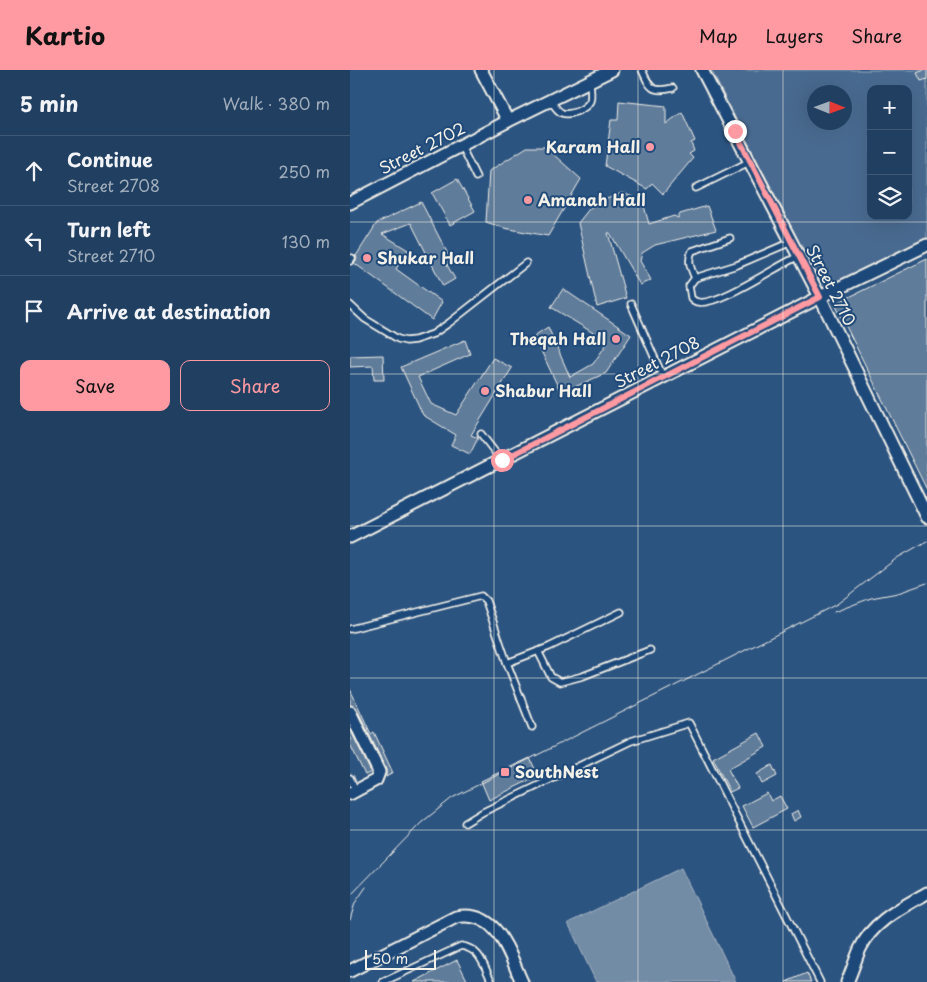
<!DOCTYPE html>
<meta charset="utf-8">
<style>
:root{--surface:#213f61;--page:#294667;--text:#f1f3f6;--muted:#a2afbd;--line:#3e5876;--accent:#ff9aa2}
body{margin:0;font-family:"Playpen Sans",sans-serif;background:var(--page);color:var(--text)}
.controls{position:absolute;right:15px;top:15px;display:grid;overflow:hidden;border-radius:10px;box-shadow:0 5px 20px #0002}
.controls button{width:45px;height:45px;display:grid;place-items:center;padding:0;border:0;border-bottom:1px solid var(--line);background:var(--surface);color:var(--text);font:25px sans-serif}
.compass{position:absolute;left:457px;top:15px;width:45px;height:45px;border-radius:50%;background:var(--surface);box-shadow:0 5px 20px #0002;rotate:91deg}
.scale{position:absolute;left:15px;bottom:12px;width:71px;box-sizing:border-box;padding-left:5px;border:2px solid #f4f1e8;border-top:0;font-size:14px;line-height:18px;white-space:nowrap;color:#f4f1e8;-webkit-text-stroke:4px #1f4a7a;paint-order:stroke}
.stop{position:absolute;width:15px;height:15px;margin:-11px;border:4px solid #ff9aa2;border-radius:50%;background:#fff}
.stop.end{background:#ff9aa2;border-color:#fff;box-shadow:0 1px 5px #0008}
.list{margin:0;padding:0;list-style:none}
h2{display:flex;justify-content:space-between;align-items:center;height:65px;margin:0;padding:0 20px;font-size:21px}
h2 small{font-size:16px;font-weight:400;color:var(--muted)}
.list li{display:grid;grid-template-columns:32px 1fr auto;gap:15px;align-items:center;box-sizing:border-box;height:70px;padding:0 20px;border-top:1px solid var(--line)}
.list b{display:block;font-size:19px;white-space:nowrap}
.list p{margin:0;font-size:16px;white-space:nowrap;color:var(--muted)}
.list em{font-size:16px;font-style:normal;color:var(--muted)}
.actions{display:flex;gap:10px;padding:15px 20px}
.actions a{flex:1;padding:11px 0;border:1px solid var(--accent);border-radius:10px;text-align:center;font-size:18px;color:var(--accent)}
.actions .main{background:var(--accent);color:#111}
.icon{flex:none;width:28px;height:28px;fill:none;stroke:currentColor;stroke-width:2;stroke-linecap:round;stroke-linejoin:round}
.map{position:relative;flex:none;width:577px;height:912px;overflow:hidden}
header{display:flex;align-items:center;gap:30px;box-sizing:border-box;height:70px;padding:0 25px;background:var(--accent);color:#111}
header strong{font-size:24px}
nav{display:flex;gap:28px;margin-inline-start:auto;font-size:18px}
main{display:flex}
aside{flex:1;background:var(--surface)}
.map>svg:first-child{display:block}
.green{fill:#496b90;stroke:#9eaebc;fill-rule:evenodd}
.water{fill:#738ca6;stroke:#a7b4c0}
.building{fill:#5e7b9a;stroke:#f4f1e8}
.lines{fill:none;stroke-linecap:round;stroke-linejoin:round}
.service-casing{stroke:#f4f1e8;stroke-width:9}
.minor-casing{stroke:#f4f1e8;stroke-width:15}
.service{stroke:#1f4a7a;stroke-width:5.5}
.minor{stroke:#1f4a7a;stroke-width:11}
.tram{stroke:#f4f1e8;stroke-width:1}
.route{stroke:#ff9aa2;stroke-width:6}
.grid{fill:none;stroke:#f4f1e8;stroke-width:1;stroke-opacity:0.55}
.poi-dot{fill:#ff9aa2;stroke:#1f4a7a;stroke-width:2}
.labels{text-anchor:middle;stroke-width:4;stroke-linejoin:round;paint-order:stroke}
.poi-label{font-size:16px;font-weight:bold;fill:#f4f1e8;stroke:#1f4a7a;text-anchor:start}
.street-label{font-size:16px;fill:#f4f1e8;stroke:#1f4a7a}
</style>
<header>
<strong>Kartio</strong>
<nav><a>Map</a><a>Layers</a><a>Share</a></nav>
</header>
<main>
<aside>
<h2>5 min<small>Walk · 380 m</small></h2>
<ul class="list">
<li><svg class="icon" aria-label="ahead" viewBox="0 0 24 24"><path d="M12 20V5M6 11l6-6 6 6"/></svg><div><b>Continue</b><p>Street 2708</p></div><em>250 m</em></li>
<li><svg class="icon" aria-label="left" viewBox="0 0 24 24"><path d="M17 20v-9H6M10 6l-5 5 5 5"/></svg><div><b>Turn left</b><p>Street 2710</p></div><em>130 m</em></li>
<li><svg class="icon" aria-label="arrive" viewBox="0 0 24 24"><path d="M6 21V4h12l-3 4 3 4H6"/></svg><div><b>Arrive at destination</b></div></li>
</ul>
<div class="actions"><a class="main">Save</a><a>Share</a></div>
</aside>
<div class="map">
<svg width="577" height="912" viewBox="0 0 577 912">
<rect width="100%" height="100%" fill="#2c5481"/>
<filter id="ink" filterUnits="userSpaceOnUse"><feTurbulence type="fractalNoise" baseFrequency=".02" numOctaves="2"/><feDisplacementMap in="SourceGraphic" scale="10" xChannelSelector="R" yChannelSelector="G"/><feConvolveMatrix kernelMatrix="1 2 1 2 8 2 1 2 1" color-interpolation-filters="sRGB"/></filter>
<g filter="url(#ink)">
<!-- green -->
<path class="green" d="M361,0H577V170L480,217L468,211ZM521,19H558V146H521ZM464,22H494V52H464Z"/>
<!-- water -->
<path class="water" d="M331,798L386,912H246L218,853Z"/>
<!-- building -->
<g class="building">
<path d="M574,0H577V9L571,11L567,3Z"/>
<path d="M269,31L316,36V54L332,42L345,71L341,73L344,81L339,84L343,88L313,124L302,113L297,119L255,96L261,50H268Z"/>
<path d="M177,77H195L231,109L198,166L154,158L136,152L139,101Z"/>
<path d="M107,109L125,141L100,155L82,123Z"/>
<path d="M272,123L283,127L294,136L299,154L324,146L328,148L330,144L357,136L366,160L305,175L292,183L290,191L301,210L290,215L260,163H258L276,228L247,237L228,153L239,139L249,132Z"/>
<path d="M71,132L102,192L97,195L105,209L93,216L61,153L32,164L58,180L46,199L92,232L82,250L4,193L7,189L6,186L27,153Z"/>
<path d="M577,189V420L485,234Z"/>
<path d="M213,219L281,265L256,303L211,323L184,266L198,257L220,307L243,294L258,272L201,237Z"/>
<path d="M115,270L120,284L68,307L81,334L106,345L143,288L162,298L121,365L128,368L120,384L101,375L106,365L73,345L51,297Z"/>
<path d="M33,285L34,310H24L23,296L0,297V286Z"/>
<path d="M0,619L21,664L24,662L43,703L36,707V699L7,639L0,635Z"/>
<path d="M0,659L21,702L15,705L0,674Z"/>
<path d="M409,663L416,677L378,699L388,718L380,722L363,688Z"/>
<path d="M180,688L188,706L139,730L131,711Z"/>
<path d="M422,695L427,706L412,714L407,704Z"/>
<path d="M417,723L421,731L430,726L437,739L403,757L392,736Z"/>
<path d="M448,740L451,747L444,751L441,744Z"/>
<path d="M107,890L118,912H64Z"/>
<path d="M457,903L461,912H436Z"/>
</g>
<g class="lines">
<defs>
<g id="service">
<path d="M292,0C300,18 302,23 323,18"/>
<path d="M201,31C204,35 207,41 212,43C220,46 236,39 240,31C242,25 240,18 240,11"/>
<path d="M111,76L126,107"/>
<path d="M346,118L401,91"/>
<path d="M441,172L387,195L345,208L339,216L341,228C343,230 345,232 348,232C367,237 428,195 449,186"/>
<path d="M0,191L2,188"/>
<path d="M345,208C341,199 337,191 342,181L380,168"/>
<path d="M281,234L313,307"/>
<path d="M0,235L15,249L48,269L56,271L65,270L83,264L99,253L176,193"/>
<path d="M131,364L151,390"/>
<path d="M0,559L131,526L136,531L157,593L182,657"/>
<path d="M188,581L201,607L210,612L233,606L300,580"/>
<path d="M157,593L199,577L271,542"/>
<path d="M0,708L6,721"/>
<path d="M115,753L133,742L281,671L339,653L470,912"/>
<path d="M33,912L111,876C131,879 133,895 142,912"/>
</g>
<g id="minor">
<path d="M131,0L158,51"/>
<path d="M352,0L470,227L577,447"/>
<path d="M0,133L158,51L262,0"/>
<path d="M0,467L470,227L577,175"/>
<path d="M0,642L29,702L26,710L0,724"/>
<path d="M0,901L106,847C148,839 158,882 172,912"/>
<path d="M497,912C502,902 505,890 510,879C523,851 551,838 577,823"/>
</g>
</defs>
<!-- service casing -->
<use href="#service" class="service-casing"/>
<!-- minor casing -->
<use href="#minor" class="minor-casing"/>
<!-- service -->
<use href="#service" class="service"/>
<!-- minor -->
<use href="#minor" class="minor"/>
<!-- tram -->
<g class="tram">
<path d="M484,542L521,528L548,523L577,513"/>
<path d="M0,826L71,753L102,728L487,534L547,488L577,471"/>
<path d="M0,850L5,833L16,817"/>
</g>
</g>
</g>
<g class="lines" filter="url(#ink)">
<!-- route -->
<path class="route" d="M152,390L470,227L385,61"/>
</g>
<!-- grid -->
<path class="grid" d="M144,0V912M288,0V912M433,0V912M0,152H577M0,304H577M0,456H577M0,608H577M0,760H577"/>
<!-- markers -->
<g class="poi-dot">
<circle cx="300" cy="77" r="5"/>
<circle cx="178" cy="130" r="5"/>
<circle cx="17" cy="188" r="5"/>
<circle cx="266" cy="269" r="5"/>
<circle cx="135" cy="321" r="5"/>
<rect x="150" y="697" width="10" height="10" rx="2.5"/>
</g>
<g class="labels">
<!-- poi labels -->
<g class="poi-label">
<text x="290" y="83" text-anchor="end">Karam Hall</text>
<text x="188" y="136">Amanah Hall</text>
<text x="27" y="194">Shukar Hall</text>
<text x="256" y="275" text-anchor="end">Theqah Hall</text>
<text x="145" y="327">Shabur Hall</text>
<text x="165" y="708">SouthNest</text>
</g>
<!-- street labels -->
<g class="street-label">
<text transform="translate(72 78) rotate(-27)" y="6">Street 2702</text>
<text transform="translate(481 215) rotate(63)" y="6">Street 2710</text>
<text transform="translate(307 292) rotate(-27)" y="6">Street 2708</text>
</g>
</g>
</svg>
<div class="controls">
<button>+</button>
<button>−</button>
<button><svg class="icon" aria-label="layers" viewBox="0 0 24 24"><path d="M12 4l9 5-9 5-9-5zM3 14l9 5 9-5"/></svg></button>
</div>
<svg class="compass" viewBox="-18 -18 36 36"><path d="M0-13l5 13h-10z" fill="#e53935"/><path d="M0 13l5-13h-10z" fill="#a2afbd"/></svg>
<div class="scale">50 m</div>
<div class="stop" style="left:152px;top:390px"></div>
<div class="stop end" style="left:385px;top:61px"></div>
</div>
</main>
